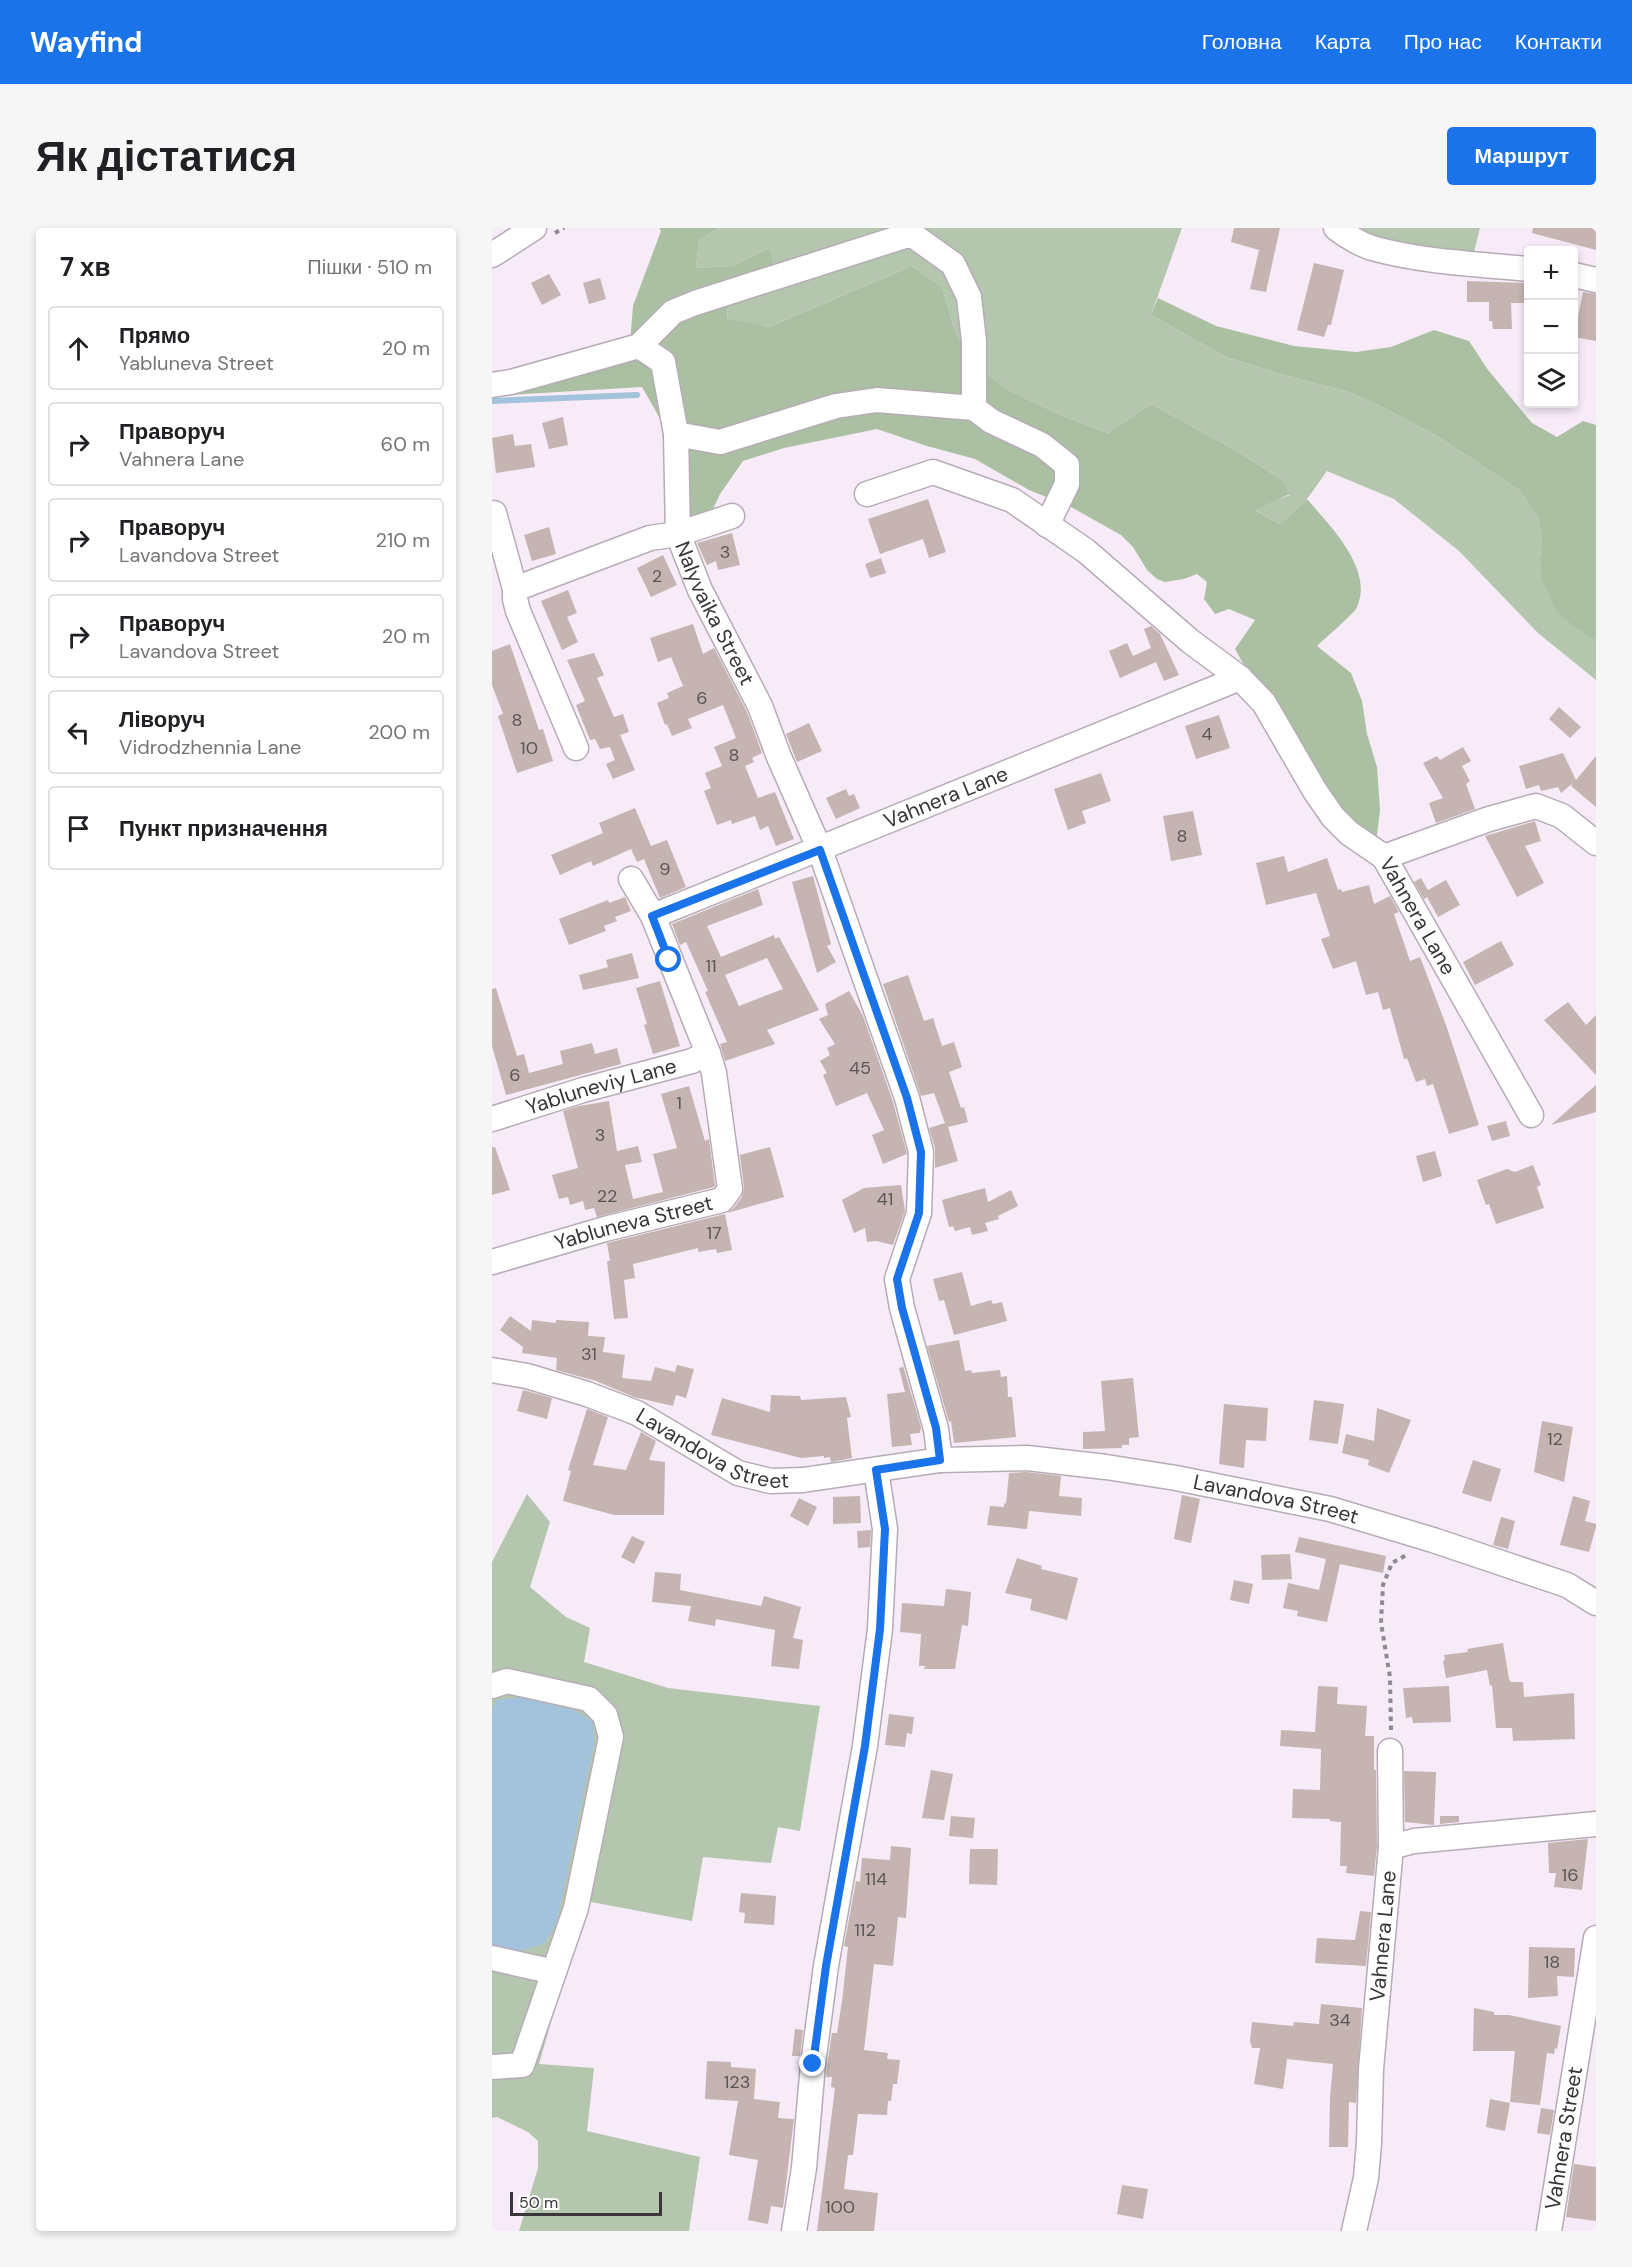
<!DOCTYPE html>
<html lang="uk">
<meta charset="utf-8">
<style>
:root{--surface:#fff;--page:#f6f6f6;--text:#202124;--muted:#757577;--line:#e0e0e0;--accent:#1a73e8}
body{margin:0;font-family:"DM Sans",sans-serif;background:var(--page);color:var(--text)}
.controls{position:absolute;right:18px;top:18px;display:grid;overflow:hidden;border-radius:6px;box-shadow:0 3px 9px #0003}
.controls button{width:54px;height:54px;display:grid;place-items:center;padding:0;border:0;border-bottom:2px solid var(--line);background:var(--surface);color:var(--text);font:30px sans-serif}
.scale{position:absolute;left:18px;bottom:15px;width:152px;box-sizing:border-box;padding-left:6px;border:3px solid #393539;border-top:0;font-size:16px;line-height:21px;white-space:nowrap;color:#393539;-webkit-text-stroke:4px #fff;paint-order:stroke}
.stop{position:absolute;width:18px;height:18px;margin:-14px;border:4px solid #1a73e8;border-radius:50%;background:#fff}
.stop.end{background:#1a73e8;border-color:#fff;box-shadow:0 2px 6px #0008}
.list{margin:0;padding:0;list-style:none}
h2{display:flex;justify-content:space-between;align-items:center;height:78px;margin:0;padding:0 24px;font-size:26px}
h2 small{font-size:20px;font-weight:400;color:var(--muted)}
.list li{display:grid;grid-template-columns:39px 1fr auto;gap:18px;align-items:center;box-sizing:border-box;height:84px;margin:0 12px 12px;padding:0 12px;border:2px solid var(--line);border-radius:6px}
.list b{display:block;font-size:22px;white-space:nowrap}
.list p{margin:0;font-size:20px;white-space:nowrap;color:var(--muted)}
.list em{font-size:20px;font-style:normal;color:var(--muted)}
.icon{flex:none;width:33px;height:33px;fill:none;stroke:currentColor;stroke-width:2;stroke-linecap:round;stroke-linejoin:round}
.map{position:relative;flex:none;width:1104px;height:2003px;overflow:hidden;border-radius:6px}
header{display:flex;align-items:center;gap:36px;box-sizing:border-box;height:84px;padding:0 30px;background:var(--accent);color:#fff}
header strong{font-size:28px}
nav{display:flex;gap:33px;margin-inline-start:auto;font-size:21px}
.intro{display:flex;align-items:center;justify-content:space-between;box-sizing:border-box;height:144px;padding:0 36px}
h1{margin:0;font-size:42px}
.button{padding:15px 27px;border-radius:6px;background:var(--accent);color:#fff;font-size:21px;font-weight:700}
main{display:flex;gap:36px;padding:0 36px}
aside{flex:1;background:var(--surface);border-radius:6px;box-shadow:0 3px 9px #0003}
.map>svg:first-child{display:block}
.green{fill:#b4c6ad}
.forest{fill:#abc0a2}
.water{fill:#a2c3db}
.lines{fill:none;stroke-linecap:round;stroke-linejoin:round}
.stream{stroke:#a2c3db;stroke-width:6}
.building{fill:#c5b4b2;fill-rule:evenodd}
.minor-casing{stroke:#b6acb6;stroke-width:27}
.path{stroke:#8f8890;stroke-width:4;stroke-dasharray:4.5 4.5;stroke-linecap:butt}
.minor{stroke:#fff;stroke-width:24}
.route{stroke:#1a73e8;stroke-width:8}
.labels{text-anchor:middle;stroke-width:4.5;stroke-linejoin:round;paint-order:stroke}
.number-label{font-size:18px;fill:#5c5557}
.street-label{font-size:21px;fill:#393539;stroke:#fff}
</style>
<header>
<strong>Wayfind</strong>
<nav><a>Головна</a><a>Карта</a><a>Про нас</a><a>Контакти</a></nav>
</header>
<div class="intro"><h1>Як дістатися</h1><a class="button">Маршрут</a></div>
<main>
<aside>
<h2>7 хв<small>Пішки · 510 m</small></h2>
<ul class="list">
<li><svg class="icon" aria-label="ahead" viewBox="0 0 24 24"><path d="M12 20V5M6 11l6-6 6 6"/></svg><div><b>Прямо</b><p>Yabluneva Street</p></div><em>20 m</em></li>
<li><svg class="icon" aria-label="right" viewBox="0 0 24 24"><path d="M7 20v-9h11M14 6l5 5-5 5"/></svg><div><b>Праворуч</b><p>Vahnera Lane</p></div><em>60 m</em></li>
<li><svg class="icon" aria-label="right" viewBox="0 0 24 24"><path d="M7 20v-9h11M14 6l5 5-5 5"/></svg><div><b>Праворуч</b><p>Lavandova Street</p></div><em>210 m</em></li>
<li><svg class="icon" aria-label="right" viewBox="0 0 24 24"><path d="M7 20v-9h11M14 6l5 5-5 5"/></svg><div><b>Праворуч</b><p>Lavandova Street</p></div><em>20 m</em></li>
<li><svg class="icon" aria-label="left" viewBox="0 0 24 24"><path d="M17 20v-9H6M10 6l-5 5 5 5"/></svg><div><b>Ліворуч</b><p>Vidrodzhennia Lane</p></div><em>200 m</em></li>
<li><svg class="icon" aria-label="arrive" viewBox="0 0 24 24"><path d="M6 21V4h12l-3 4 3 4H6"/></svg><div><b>Пункт призначення</b></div></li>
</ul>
</aside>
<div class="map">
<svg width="1104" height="2003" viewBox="0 0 1104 2003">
<rect width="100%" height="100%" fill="#f6ebf7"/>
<!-- green -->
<g class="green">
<path d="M227,0H690L659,87L734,129L795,148L857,164L886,177L945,208L1027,262L1046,289L1050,310L1048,330L1104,411V452L1046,405L967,323L902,271L835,243L815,271L788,296L762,281L798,267L790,252L745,223L659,176L616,205L571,188L518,163L480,135L463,103L450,59L420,38L277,99L235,92L237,65L277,20L240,38L204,40L207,12Z"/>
<path d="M858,0H988L980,32L882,15Z"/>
<path d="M35,1266L58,1294L38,1359L74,1389L98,1400L92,1434L176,1460L328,1478L308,1603L286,1599L279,1635L211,1629L200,1693L94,1673L47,1836L102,1840L95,1903L208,1929L197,2003H27L46,1940V1913L36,1904L5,1889L0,1890V1334Z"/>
</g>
<!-- forest -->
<g class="forest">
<path d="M167,0H227L207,12L204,40L240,38L277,20L283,44L237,65L235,91L277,99L420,38L450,59L463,103L480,135L518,163L571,188L616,205L659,176L745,223L790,252L798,266L763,282L788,296L815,271C838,298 882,341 865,379C861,387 833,410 825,418L859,445L870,473L875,506L885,539L888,582L884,615L848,585L757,446L743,421L763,392L737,381L723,386L712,371L715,354L705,346L692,351L673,354L665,351L655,342L641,319L629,307L579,279L537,262L483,231L435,218L385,201L292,220L251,233L228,266L217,290L179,300L178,208L150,159L0,168L137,126L141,78L169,3Z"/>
<path d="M666,70L724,98L802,118L864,124L899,119L942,102L977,113L996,142L1040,195L1065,209L1091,193L1104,197V412L1080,397L1064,383L1050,352L1048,330L1050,310L1046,289L1027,262L945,208L886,177L857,164L795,148L734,129L659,87Z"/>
</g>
<!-- water -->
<path class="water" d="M28,1469L82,1482L101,1494L102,1516L65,1694L52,1716L28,1723L0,1717V1480L5,1472Z"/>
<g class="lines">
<!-- stream -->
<path class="stream" d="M0,173L145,167"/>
</g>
<!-- building -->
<g class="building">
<path d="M742,0H788L774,64L758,61L767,22L739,14Z"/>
<path d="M1041,0H1104V22L1040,5Z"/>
<path d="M822,35L852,42L839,97H836L832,109L805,102Z"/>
<path d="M57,46L69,67L50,77L39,55Z"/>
<path d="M108,50L114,71L97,76L91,55Z"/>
<path d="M975,53L1036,55V75H1019L1020,101H1001L1000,93H997V74H975Z"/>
<path d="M1091,64L1104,66V113L1082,109Z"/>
<path d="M71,189L76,217L57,221L50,195Z"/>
<path d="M21,206L23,218L39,216L43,239L4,245L0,210Z"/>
<path d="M436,271L454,324L437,330L431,311L388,326L376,291Z"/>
<path d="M57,299L64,326L40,333L32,307Z"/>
<path d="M240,305L248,337L226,342L224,333L215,337L205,315Z"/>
<path d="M171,327L185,357L159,369L145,340Z"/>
<path d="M389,330L394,345L378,350L373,336Z"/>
<path d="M76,362L85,385L75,389L86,414L70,422L49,373Z"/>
<path d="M201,396L211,426L222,420L255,484L270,525L260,530L262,534L253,538L266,570L283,564L302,611L284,618L276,598L268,602L263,588L240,596L239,592L225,597L212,563L219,560L213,545L230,538L222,519L244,510L231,477L196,491L200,500L180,508L175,496L173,497L165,475L177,470L175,465L191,458L179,429L166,434L158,410Z"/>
<path d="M659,398L668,406L687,447L672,453L664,434L628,450L617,423L635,415L641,428L659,420L652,401Z"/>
<path d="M18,416L47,502L51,501L61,533L25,545L6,488L11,486L0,457V423Z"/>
<path d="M102,425L112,447L105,450L122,489L131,486L137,504L128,507L143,542L121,551L114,536L123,532L118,519L108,521L103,511L98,512L84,477L93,473L75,432Z"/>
<path d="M1067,479L1089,499L1078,510L1057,491Z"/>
<path d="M727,487L738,520L704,531L693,498Z"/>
<path d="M317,495L330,523L305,534L294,506Z"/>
<path d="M971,519L979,533L970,538L978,553L974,556L983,581L944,595L937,575L951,570L931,535L945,528L948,532Z"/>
<path d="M1071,525L1084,552L1104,528V579L1079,558L1081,555L1069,565L1066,559L1049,563L1047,557L1034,561L1027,538Z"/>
<path d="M609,545L619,573L590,583L594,595L576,602L562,561Z"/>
<path d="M354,561L357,568L362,566L368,580L344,591L334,570Z"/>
<path d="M143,580L159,618L175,612L194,659L168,670L152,631L145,634L139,621L101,638L99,633L68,647L59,627L111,605L107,595Z"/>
<path d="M701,583L710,627L679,633L671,588Z"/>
<path d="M1043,593L1049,613L1033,618L1052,655L1025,669L993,608Z"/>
<path d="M792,628L796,644L835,630L846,662L849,661L850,664L877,657L882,676L898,668L907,684L902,686L918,733L928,729L954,797L987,897L957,906L941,856L935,858L933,851L924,854L915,830L912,831L898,780L891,782L886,764L874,767L864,733L841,741L829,711L838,708L824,665L774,677L764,635Z"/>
<path d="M321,648L339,716L335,718L344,734L325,745L300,654Z"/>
<path d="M929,650L936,662L954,652L968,677L946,689L935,669L932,671L922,654Z"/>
<path d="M266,661L271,677L215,698L229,729L282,707L283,711L287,709L327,782L275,802L283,816L233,833L228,816L235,814L213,764L216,763L194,714L188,717L180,696ZM275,730L291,761L247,778L233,747Z"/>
<path d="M133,669L139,683L123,689L125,693L112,698L114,703L77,717L67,691L116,672L117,675Z"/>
<path d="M1009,713L1022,737L983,757L971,734Z"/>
<path d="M140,725L147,750L91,762L87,747L116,739L114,732Z"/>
<path d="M416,747L432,793L441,790L450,818L462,814L470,839L457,844L469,880L472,879L476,894L456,899L466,933L443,940V920L437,900L453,895L442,865L429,868L391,756Z"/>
<path d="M168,753L188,818L161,826L152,797L155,796L144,760Z"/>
<path d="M4,760L25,828L32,826L37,845L71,836L68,823L100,815L103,826L125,820L129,836L14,867L0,818V761Z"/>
<path d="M357,763L371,788L401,874L415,926L391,936L380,907L392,902L375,865L344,878L331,847L335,845L328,833L338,827L335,820L343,816L327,791L336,787L333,776Z"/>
<path d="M1076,774L1094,797L1104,787V847L1052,792Z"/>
<path d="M1104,857V884L1059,897Z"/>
<path d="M197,858L213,913L217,911L223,957L222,959L105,989L102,980L93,982L91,973L78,977L76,969L67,971L60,947L86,940L71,883L87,878L117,873L125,923L146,918L150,934L133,937L141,971L171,964L161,926L185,920L169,866Z"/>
<path d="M1014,893L1018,908L1000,913L995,898Z"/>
<path d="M0,919H3L18,962L0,967Z"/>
<path d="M278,919L292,969L235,985L242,980L250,969L252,960L248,927Z"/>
<path d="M943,923L950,948L931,954L924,928Z"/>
<path d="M1041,937L1049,957L1045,959L1052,980L1004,996L997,976L994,977L985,952L1015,941L1023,944Z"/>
<path d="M409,957L413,983L401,1017L384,1013L375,1014L373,1000L362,1005L350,972L372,960Z"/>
<path d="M493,960L496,974L519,962L526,978L506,988L507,991L493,995L496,1003L480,1007L478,999L463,1003L461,998L457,999L450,972Z"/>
<path d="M233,986L240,1022L225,1025L224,1021L206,1024V1020L141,1036L143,1050L132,1052L136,1090L122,1091L115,1033H118L115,1015Z"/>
<path d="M470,1044L479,1078L499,1072L501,1076L510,1074L515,1093L462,1107L452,1072L447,1073L441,1051Z"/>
<path d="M18,1088L39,1103L40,1092L64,1095V1092L97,1094L96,1108L113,1109L111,1124L133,1127L130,1150L159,1153L163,1139L183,1144L185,1137L202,1141L194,1170L184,1167L181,1178L142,1169L104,1153L64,1142L65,1130L30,1125L31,1119L8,1102Z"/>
<path d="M467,1112L473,1143L479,1142L480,1145L508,1142L509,1149L515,1148L516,1169H520L524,1209L462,1215L459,1193L457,1194L435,1118Z"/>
<path d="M409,1131L429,1199L428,1205L418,1206L420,1217L400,1219L395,1166L413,1164L407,1140L411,1139Z"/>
<path d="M641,1150L647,1209L637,1210V1217H630V1220L591,1221V1204L613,1203L609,1153Z"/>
<path d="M31,1162L60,1170L55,1191L25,1183Z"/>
<path d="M279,1167L308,1168L309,1172L354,1169L359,1189L355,1190L360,1230L339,1234L338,1229L332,1230V1228L309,1230L219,1207L230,1170L278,1184Z"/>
<path d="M822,1172L852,1176L846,1216L817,1212Z"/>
<path d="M732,1176L776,1180L774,1213L754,1212L752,1240L727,1236Z"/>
<path d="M885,1180L919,1192L897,1245L876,1237L877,1232L850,1225L854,1206L882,1213Z"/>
<path d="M95,1181L116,1189L101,1237L134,1242L149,1204L164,1213L157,1232L173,1234L172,1287H122L71,1273L79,1243L76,1242Z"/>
<path d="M1050,1193L1081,1199L1072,1254L1042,1244Z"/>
<path d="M981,1232L1009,1241L999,1274L970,1265Z"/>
<path d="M534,1244L569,1248L567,1268L590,1270L589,1288L537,1283L535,1301L495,1297L498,1278L512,1279V1275L514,1276L517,1245Z"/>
<path d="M690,1267L708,1271L699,1315L682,1311Z"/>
<path d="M368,1268L369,1295L341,1296V1269Z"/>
<path d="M1081,1268L1098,1273L1093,1293L1104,1296V1299L1097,1324L1068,1317Z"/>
<path d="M307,1270L325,1279L316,1298L298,1288Z"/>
<path d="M1009,1289L1023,1293L1016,1321L1001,1317Z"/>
<path d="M379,1302L378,1319L366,1320L365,1303Z"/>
<path d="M140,1308L153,1314L142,1336L129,1329Z"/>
<path d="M807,1309L894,1328L891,1345L848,1336L835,1394L805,1388L806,1383L791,1380L796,1355L827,1362L834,1331L803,1324Z"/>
<path d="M798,1326L800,1351L770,1352L769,1327Z"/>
<path d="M525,1330L550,1338L549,1341L586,1350L575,1392L538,1382L540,1371L513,1365Z"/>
<path d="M163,1344L189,1346L188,1362L269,1378L272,1368L309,1379L301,1410L311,1412L307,1441L279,1438L283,1402L224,1391L223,1398L196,1393L199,1378L160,1374Z"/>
<path d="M742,1352L761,1356L757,1376L738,1372Z"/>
<path d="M454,1361L479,1364L476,1398L470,1397L463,1441H432L433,1438H427L429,1406L408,1404L410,1375L452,1378Z"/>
<path d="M1011,1415L1017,1451L1019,1454H1031L1032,1469L1082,1465L1083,1511L1021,1513L1020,1500H1004L1000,1457L998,1458L995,1442L954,1450L951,1433L953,1432L952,1427L976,1424L975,1421Z"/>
<path d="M826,1458L846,1459L845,1476L875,1478L873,1508H882V1542H884L885,1618L882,1648L854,1645L855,1638H848L849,1594L838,1593V1591L800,1590L801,1561L828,1562L829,1521L788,1518L789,1502L823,1504Z"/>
<path d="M957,1458L959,1494L921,1495L920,1489L914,1490L911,1460Z"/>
<path d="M397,1486L422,1489L420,1506L415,1505L413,1519L393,1517Z"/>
<path d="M439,1542L461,1546L452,1592L430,1590Z"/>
<path d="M912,1543L944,1544L942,1597L913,1594Z"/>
<path d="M459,1588L483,1590L481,1610L457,1608Z"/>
<path d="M948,1588H967V1594L948,1596Z"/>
<path d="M1096,1611L1090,1662L1062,1659L1064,1645H1057L1056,1615Z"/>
<path d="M399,1618L419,1620L414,1690L406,1689L401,1738L382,1736L372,1822L396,1825L395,1831L408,1832L405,1856H401L399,1873H396L395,1887L366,1886L361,1927H356L352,1961L386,1965L382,2003H325L343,1860L339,1859L340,1849H334L335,1838L340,1805H345L350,1773L356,1719L352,1718L364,1653L368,1654L370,1630L398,1632Z"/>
<path d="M478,1621H506L505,1657L477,1656Z"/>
<path d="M249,1665L284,1668L282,1697L252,1695L253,1685L247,1684Z"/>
<path d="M868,1683L879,1684L874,1738L823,1735L825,1710L863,1712Z"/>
<path d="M1037,1719L1083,1720L1082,1749L1065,1748L1066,1768L1036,1770Z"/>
<path d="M829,1776L870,1780L864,1875L857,1874L856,1919H837L838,1870L841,1836L795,1831L791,1861L762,1856L768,1820H760L758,1813L760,1794L801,1798L802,1794L827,1796Z"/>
<path d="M982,1780L1002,1784V1787H1017L1069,1798L1065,1821L1063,1820L1062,1826L1055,1825L1048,1877L1018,1874L1023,1823H981Z"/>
<path d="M303,1801L311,1802L308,1828H300Z"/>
<path d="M215,1833L239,1834V1839L264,1841L262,1871L288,1874L286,1890L302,1891L291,1980L279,1978L276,1996L256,1992L266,1932L237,1927L246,1873L213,1871Z"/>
<path d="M998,1871L1018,1875L1013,1903L994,1899Z"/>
<path d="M1049,1880L1062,1882L1058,1907L1045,1905Z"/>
<path d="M1082,1936L1104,1939V1993L1074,1989Z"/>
<path d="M630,1957L656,1961L651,1991L625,1986Z"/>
</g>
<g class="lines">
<defs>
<g id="minor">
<path d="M844,0C855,8 867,16 880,20C930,34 985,36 1036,41"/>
<path d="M0,27L42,0"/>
<path d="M1082,47L1104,52"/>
<path d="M147,118L171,134L184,206L186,306L240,288"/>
<path d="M0,157L19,154L147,118L181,84L203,75L419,6L461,36L477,69L482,113V180L499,193L550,217L575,237V256L555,297"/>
<path d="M184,206L228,214L344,178L385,172L482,180"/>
<path id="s1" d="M375,266L441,244L520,272L594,323L698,413L748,450L772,475L823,563L841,589L857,605L892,629L1039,887"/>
<path d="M2,285L23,361V371L26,383L84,520"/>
<path id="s2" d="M23,361L158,310L186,306L208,362L268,478L287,529L328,622L415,870L429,924L427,985L405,1051L410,1080L444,1201L448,1232"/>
<path d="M892,629L997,591L1044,578L1070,588L1104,615"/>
<path id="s3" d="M161,688L748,450"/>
<path id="s4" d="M0,891L91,862L200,833L216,825"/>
<path id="s5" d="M0,1034L113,1001L230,972L238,961L222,845L216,825L161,688L139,651"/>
<path id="s6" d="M0,1142L35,1148L95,1166L145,1185L246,1245L279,1253L311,1252L448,1232L535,1230L614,1239L684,1250L838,1281L941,1312L1075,1357L1104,1375"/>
<path d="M0,1458L15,1453L97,1471L113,1487L119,1509L84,1680L30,1837L0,1839"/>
<path d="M898,1523L899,1619"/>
<path d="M0,1730L62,1744"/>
<path d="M302,2003L312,1940L321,1836L334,1738L373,1518L388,1401L393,1301L384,1242"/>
<path id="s7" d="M862,2003L874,1950L877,1915L879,1841L899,1619L922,1613L1104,1596"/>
<path id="s8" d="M1057,2003L1104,1710"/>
</g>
</defs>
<!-- minor casing -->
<use href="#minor" class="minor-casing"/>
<!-- path -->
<g class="path">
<path d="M63,5L72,0"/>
<path d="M899,1502L898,1449L889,1395L891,1357L900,1335L916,1326"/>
</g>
<!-- minor -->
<use href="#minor" class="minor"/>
</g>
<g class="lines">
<!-- route -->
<path class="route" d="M177,732L160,688L328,622L415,870L429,924L427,985L405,1051L410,1080L444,1200L448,1232L384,1242L393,1301L388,1401L373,1518L334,1738L321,1836"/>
</g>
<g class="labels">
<!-- number labels -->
<g class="number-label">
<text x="233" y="330">3</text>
<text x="165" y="354">2</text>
<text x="210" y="476">6</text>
<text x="25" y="498">8</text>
<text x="715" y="512">4</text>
<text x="37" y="526">10</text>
<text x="242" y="533">8</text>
<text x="690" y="614">8</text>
<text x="173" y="647">9</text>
<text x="219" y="744">11</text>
<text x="368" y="846">45</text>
<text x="23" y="853">6</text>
<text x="187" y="881">1</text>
<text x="108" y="913">3</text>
<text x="115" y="974">22</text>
<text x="393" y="977">41</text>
<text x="222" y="1011">17</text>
<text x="97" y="1132">31</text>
<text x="1063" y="1217">12</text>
<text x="1078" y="1653">16</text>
<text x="384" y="1657">114</text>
<text x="373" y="1708">112</text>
<text x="1060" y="1740">18</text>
<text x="848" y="1798">34</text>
<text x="245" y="1860">123</text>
<text x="348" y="1985">100</text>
</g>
<!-- street labels -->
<g class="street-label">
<text dy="7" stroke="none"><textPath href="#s2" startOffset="260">Nalyvaika Street</textPath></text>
<text dy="7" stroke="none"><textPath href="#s3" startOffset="316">Vahnera Lane</textPath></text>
<text dy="7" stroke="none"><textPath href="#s1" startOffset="744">Vahnera Lane</textPath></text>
<text dy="7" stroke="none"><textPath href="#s4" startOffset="114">Yabluneviy Lane</textPath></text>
<text dy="7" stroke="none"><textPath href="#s5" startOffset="147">Yabluneva Street</textPath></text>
<text dy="7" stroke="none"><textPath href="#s6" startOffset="237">Lavandova Street</textPath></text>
<text dy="7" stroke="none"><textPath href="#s6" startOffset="813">Lavandova Street</textPath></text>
<text dy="7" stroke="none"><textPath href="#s7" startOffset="297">Vahnera Lane</textPath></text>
<text dy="7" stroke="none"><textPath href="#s8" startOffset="94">Vahnera Street</textPath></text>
</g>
</g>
</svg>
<div class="controls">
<button>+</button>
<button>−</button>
<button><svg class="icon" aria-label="layers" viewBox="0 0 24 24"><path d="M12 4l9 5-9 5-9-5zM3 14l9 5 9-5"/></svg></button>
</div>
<div class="scale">50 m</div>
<div class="stop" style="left:177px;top:732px"></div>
<div class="stop end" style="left:321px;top:1836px"></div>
</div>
</main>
